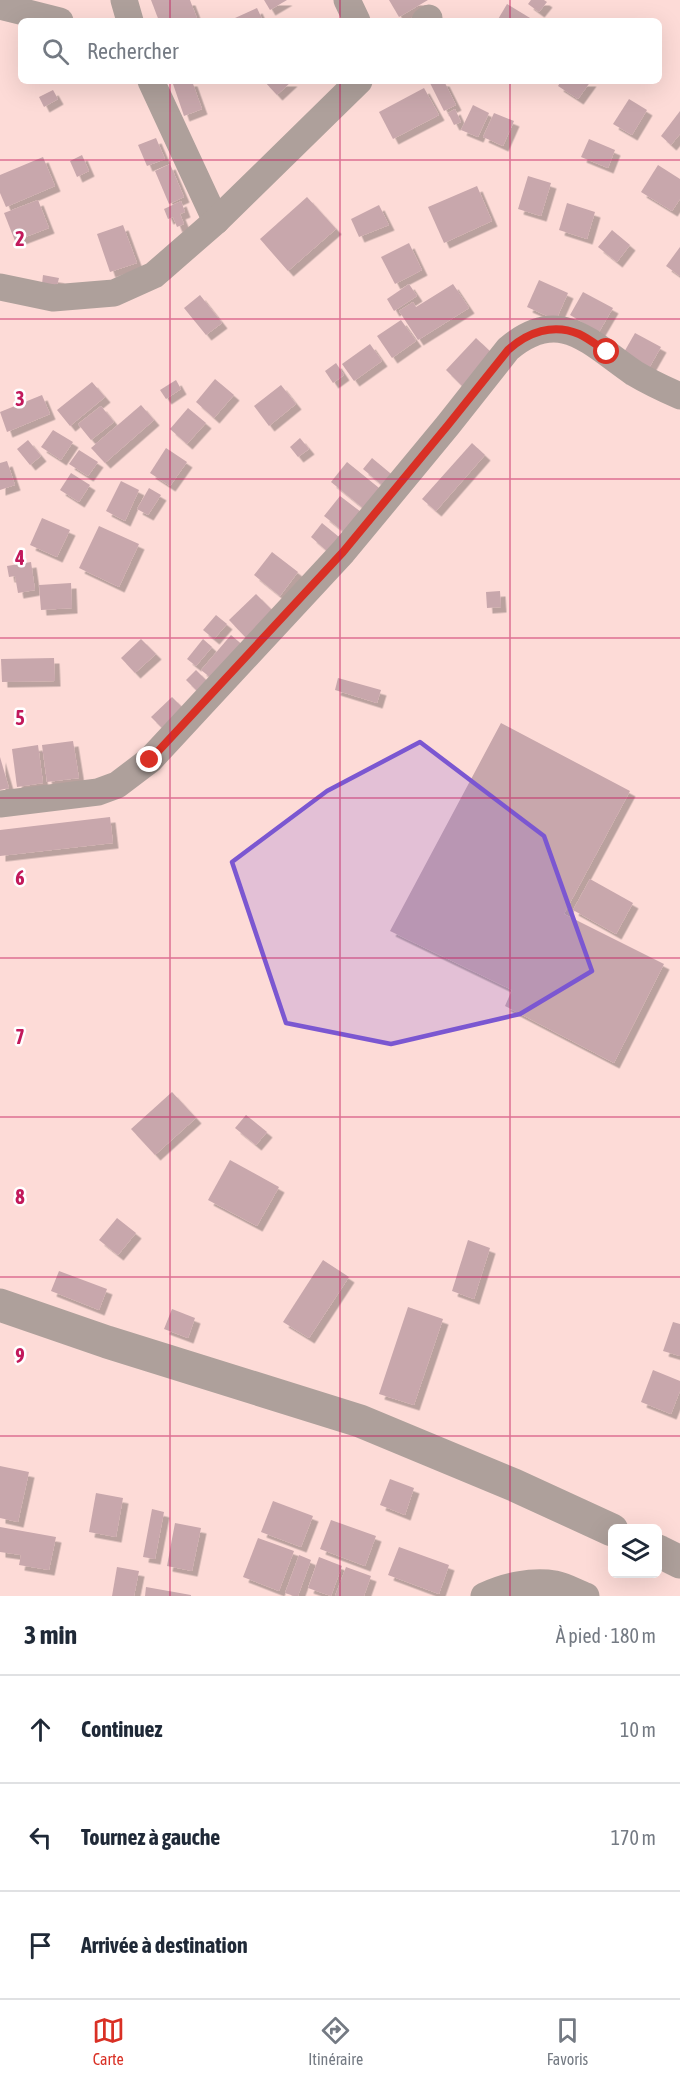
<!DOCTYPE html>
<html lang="fr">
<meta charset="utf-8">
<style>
:root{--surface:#fff;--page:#f2f2f3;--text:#1f2937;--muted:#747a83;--line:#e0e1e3;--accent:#d93025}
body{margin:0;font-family:"Asap Condensed",sans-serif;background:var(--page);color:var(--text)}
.controls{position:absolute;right:18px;bottom:18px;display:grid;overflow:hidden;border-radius:9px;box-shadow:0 6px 24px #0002}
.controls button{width:54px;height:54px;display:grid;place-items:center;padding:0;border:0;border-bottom:2px solid var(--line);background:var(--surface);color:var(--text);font:30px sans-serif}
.stop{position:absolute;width:18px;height:18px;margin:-14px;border:4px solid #d93025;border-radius:50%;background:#fff}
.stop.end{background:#d93025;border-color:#fff;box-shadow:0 2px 6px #0008}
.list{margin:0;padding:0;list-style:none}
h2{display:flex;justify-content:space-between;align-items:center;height:78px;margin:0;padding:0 24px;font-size:26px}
h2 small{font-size:20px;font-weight:400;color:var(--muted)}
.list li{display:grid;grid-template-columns:39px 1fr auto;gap:18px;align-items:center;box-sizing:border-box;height:108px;padding:0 24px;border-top:2px solid var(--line)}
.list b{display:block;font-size:22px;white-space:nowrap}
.list em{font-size:20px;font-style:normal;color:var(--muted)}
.icon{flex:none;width:33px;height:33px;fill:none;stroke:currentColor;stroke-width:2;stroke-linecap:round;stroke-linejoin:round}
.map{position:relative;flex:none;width:680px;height:1596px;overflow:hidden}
.search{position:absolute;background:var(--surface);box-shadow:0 6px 24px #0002;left:18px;right:18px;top:18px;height:66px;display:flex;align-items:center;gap:15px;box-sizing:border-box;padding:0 21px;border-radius:9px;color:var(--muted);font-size:22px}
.sheet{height:402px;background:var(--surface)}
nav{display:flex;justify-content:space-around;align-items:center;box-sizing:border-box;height:84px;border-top:2px solid var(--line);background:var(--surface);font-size:16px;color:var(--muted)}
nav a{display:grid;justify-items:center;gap:3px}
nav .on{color:var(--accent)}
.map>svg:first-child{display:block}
.building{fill:#c8a7ac;filter:url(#shadow)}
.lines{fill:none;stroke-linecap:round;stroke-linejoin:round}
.minor{stroke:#aea09b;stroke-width:27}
.tertiary{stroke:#aea09b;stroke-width:33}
.route{stroke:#d93025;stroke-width:8}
.marked{fill:#7b57d1;fill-opacity:0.2;stroke:#7b57d1;stroke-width:4.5;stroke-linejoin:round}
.grid{fill:none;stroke:#c2185b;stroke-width:1.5;stroke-opacity:0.55}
.grid-label{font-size:20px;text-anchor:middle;font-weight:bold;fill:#c2185b;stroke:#fff;stroke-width:5;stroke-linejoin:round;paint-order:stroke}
</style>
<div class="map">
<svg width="680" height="1596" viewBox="0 0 680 1596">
<defs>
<filter id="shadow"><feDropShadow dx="5.5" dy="5.5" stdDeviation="0" flood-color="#0004"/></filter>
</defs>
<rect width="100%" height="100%" fill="#fddbd7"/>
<!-- building -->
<g class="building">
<path d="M151,0H190L198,21H159Z"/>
<path d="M264,0H287L270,10Z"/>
<path d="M389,0H428L399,17Z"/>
<path d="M531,0H544L547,2L539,12L528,4Z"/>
<path d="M507,4L535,21H497Z"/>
<path d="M257,8L263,21H237L235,18Z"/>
<path d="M172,81H192L202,109L184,116Z"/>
<path d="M264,81H292L277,95Z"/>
<path d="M433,81H444L456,105L444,111L430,83Z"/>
<path d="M561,81H591L578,99L558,86Z"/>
<path d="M424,88L439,115L393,139L379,112Z"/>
<path d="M53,90L58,99L44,107L39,97Z"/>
<path d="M629,99L647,110L632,135L613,124Z"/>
<path d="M473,105L489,113L478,137L461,130Z"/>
<path d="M455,109L461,122L454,125L448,113Z"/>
<path d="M680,111V134L671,145L661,136Z"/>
<path d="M494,113L514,121L503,146L483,137Z"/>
<path d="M156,138L165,159L147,166L138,145Z"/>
<path d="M589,139L615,150L608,168L581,157Z"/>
<path d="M82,155L89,171L77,177L70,161Z"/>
<path d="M43,157L55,186L6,207L0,193V175Z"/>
<path d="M170,164L184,197L169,204L155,171Z"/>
<path d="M658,165L680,179V199L672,211L641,192Z"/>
<path d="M528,176L551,183L541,216L518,209Z"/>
<path d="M477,186L492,221L444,243L428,207Z"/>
<path d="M307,197L336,229L288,271L260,239Z"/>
<path d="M38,200L49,228L15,241L4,213Z"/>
<path d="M181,201L185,212L180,214L184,224L177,227L173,217L168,219L164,209Z"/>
<path d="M567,203L595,212L587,239L559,230Z"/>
<path d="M379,205L389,225L359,237L351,219Z"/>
<path d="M123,225L137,263L110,272L97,234Z"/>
<path d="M612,230L630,245L617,262L598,247Z"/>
<path d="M409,243L422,270L395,284L381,257Z"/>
<path d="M680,247V276L666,266Z"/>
<path d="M43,275L59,278L57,286L42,284Z"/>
<path d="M539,280L568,293L556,320L527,307Z"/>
<path d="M409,284L417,296L394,311L387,299Z"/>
<path d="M453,284L469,308L418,340L399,311L413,302L416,307Z"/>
<path d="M583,292L613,308L599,332L570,315Z"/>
<path d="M200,295L222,323L206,335L184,308Z"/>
<path d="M401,320L416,341L392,358L377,336Z"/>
<path d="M635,333L661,347L649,368L623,354Z"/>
<path d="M476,338L494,355L463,387L446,370Z"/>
<path d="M370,344L382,361L354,381L342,364Z"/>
<path d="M336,363L344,375L333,383L325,371Z"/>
<path d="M215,379L234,395L214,418L196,402Z"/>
<path d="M176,380L181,389L166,399L160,390Z"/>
<path d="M92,382L105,397L70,426L57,410Z"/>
<path d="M281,385L296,404L269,426L254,406Z"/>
<path d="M42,395L50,414L7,432L0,412Z"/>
<path d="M141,405L154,420L105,463L91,448Z"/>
<path d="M101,406L114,422L91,440L78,424Z"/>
<path d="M188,408L206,423L187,444L170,429Z"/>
<path d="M53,430L73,442L61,460L41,447Z"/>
<path d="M300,438L309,449L298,457L290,447Z"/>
<path d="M28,440L41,456L30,465L17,449Z"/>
<path d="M472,443L485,455L436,511L422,499Z"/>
<path d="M166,448L187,462L170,486L150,473Z"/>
<path d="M79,450L98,462L88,476L69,464Z"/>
<path d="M372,458L396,478L387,489L363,469Z"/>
<path d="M7,461L15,485L0,490V463Z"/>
<path d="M347,462L384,492L368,512L331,482Z"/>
<path d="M71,473L90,485L79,502L60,490Z"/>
<path d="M121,481L139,490L125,521L106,511Z"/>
<path d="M149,488L161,495L148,515L137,509Z"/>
<path d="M340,496L365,515L348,535L324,516Z"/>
<path d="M42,518L70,530L57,557L30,545Z"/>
<path d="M322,523L339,537L327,551L311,537Z"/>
<path d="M99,526L139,544L119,587L79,568Z"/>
<path d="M272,552L298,572L280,596L254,575Z"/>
<path d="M31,562L35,590L18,593L15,576L9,577L7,566Z"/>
<path d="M71,583L72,608L41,610L39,585Z"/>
<path d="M500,591L501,607L487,608L486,592Z"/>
<path d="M256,594L277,615L250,642L229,620Z"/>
<path d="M216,615L227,624L214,639L203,630Z"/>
<path d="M231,635L246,648L216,682L201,670Z"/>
<path d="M141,639L156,654L135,673L121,658Z"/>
<path d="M203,639L212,647L196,666L187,659Z"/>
<path d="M54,658L55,681L2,682L1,659Z"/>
<path d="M196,670L212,686L202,696L186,680Z"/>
<path d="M338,678L381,690L377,703L335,690Z"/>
<path d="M172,697L187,712L166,732L151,717Z"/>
<path d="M501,723L630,791L564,914L664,964L614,1063L505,1006L512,990L390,931Z"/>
<path d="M73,741L79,778L47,782L42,745Z"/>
<path d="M38,745L43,783L17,787L12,749Z"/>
<path d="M0,757L9,788L0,790Z"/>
<path d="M110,817L113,843L0,856V830Z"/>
<path d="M590,879L633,903L616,934L573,910Z"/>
<path d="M172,1092L196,1118L155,1155L131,1129Z"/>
<path d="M246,1115L267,1132L256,1145L235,1128Z"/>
<path d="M230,1160L279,1187L257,1226L208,1200Z"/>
<path d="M117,1218L136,1233L118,1255L99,1240Z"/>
<path d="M468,1240L490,1248L474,1299L452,1291Z"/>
<path d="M323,1260L349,1277L309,1338L283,1322Z"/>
<path d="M59,1271L107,1289L99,1310L51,1291Z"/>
<path d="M408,1307L443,1319L414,1405L379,1394Z"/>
<path d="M172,1309L195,1318L188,1338L164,1329Z"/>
<path d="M673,1322L680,1324V1356L663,1351Z"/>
<path d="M653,1370L680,1381V1391L671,1414L641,1402Z"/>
<path d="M0,1466L29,1472L18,1522L0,1518Z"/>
<path d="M390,1479L414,1488L405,1515L380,1505Z"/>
<path d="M96,1493L123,1498L116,1537L89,1532Z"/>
<path d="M273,1501L313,1516L301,1547L261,1532Z"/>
<path d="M152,1509L164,1512L155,1559L143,1557Z"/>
<path d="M331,1520L376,1536L365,1566L320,1549Z"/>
<path d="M175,1523L201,1528L192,1571L167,1566Z"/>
<path d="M0,1527L56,1537L49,1570L19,1565L21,1555L0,1552Z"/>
<path d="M258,1538L294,1551L279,1591L243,1577Z"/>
<path d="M399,1547L449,1565L439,1594L388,1575Z"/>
<path d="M299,1555L311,1560L298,1596H294L285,1593Z"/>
<path d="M319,1557L342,1566L331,1596L308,1588Z"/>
<path d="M117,1567L139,1571L134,1596H112Z"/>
<path d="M346,1567L371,1576L364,1596H335Z"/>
<path d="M146,1587L191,1595V1596H145Z"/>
</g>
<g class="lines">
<!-- minor -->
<g class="minor">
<path d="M124,0L130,21"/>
<path d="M347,0L357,21"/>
<path d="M0,6L60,21"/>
<path d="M425,21L429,18"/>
<path d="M151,81L216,221"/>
<path d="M0,287L53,298L114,293L154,275L216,221L359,81"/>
<path d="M0,804L98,792L117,785L150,760L343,552L448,425L508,349C560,305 590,343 634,373C649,382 664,389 680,396"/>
<path d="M484,1596C505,1586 532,1580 555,1584C565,1586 576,1592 586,1596"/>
</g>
<!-- tertiary -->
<g class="tertiary">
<path d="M0,1305L107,1342L360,1421L514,1485L612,1530"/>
<path d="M658,1551L680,1562"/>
</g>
</g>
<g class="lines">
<!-- route -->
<path class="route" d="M150,760L343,552L448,425L508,350C528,332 553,323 579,334C588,338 598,346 607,352"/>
</g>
<!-- marked area -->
<path class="marked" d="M420,742L544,836L592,971L520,1014L391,1044L286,1023L232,862L327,791Z"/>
<!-- grid -->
<path class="grid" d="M170,0V21M340,0V21M510,0V21M170,81V1596M340,81V1596M510,81V1596M0,160H680M0,319H680M0,479H680M0,638H680M0,798H680M0,958H680M0,1117H680M0,1277H680M0,1436H680"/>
<g class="grid-label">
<text x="20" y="246">2</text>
<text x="20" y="406">3</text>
<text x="20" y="565">4</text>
<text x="20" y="725">5</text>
<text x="20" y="885">6</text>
<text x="20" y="1044">7</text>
<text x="20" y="1204">8</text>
<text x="20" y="1363">9</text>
</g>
</svg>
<div class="controls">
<button><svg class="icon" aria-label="layers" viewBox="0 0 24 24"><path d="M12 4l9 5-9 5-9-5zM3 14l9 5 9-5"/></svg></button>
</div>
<div class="stop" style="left:607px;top:352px"></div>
<div class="stop end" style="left:150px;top:760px"></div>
<div class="search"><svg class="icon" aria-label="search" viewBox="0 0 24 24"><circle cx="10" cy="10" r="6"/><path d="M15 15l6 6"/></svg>Rechercher</div>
</div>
<section class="sheet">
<h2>3 min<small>À pied · 180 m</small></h2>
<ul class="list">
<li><svg class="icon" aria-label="ahead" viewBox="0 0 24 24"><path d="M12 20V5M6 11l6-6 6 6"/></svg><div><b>Continuez</b></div><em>10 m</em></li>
<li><svg class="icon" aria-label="left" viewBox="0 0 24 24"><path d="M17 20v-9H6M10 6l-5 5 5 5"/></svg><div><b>Tournez à gauche</b></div><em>170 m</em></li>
<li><svg class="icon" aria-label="arrive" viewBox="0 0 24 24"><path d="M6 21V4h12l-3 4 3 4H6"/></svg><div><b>Arrivée à destination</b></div></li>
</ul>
</section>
<nav>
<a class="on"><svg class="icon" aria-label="map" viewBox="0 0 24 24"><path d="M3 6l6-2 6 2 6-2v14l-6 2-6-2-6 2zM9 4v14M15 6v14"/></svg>Carte</a>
<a><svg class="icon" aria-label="directions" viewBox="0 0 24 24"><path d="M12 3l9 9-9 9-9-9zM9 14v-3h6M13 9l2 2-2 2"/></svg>Itinéraire</a>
<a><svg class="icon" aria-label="saved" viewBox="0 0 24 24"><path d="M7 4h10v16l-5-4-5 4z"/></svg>Favoris</a>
</nav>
